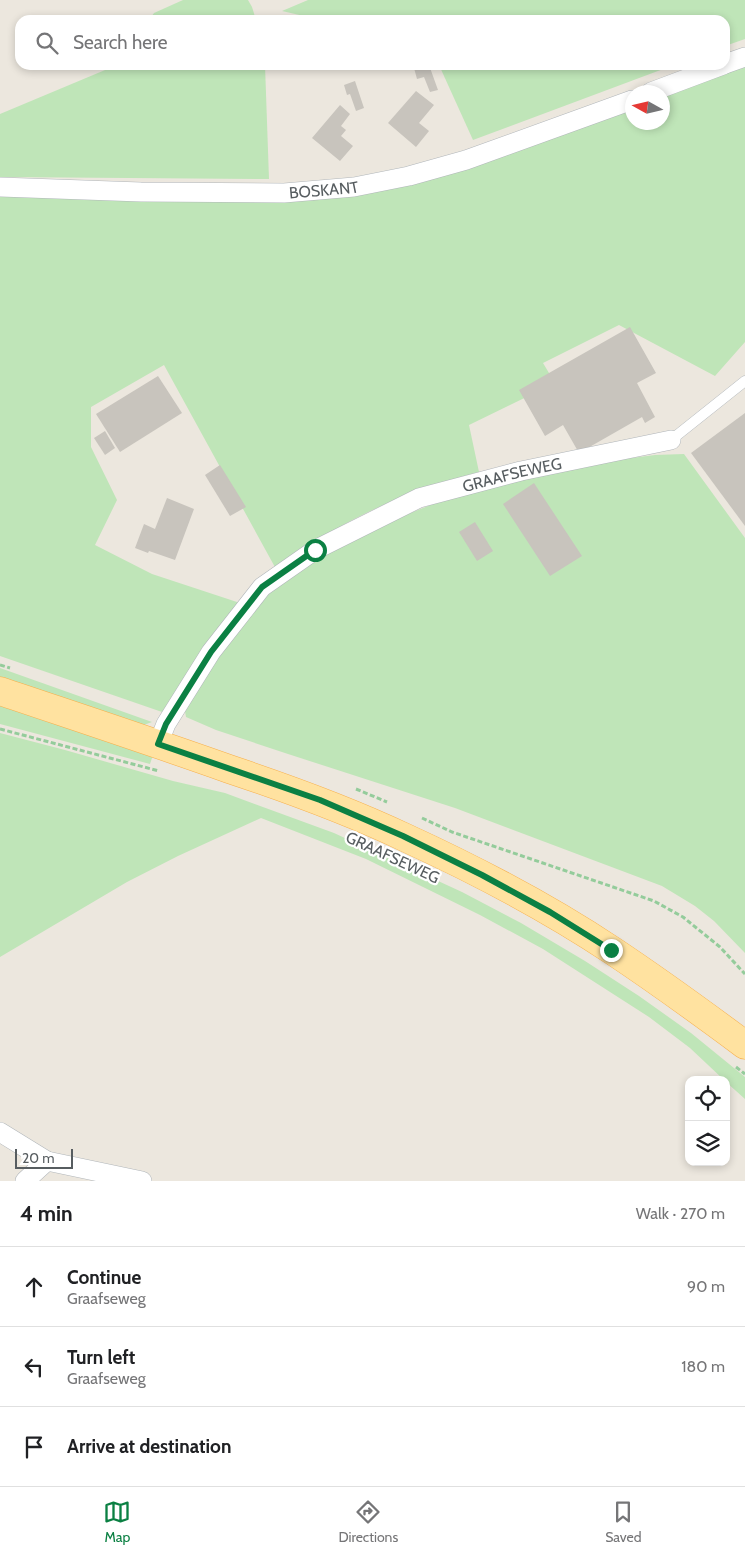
<!DOCTYPE html>
<meta charset="utf-8">
<style>
:root{--surface:#fff;--page:#f2f2f2;--text:#202124;--muted:#757577;--line:#e0e0e0;--accent:#0b8043}
body{margin:0;font-family:Cabin,sans-serif;background:var(--page);color:var(--text)}
.controls{position:absolute;right:15px;bottom:15px;display:grid;overflow:hidden;border-radius:10px;box-shadow:0 2px 8px #0003}
.controls button{width:45px;height:45px;display:grid;place-items:center;padding:0;border:0;border-bottom:1px solid var(--line);background:var(--surface);color:var(--text);font:25px sans-serif}
.compass{position:absolute;left:625px;top:85px;width:45px;height:45px;border-radius:50%;background:var(--surface);box-shadow:0 2px 8px #0003;rotate:278deg}
.scale{position:absolute;left:15px;bottom:12px;width:58px;box-sizing:border-box;padding-left:5px;border:2px solid #575d60;border-top:0;font-size:14px;line-height:18px;white-space:nowrap;color:#575d60;-webkit-text-stroke:4px #fff;paint-order:stroke}
.stop{position:absolute;width:15px;height:15px;margin:-11px;border:4px solid #0b8043;border-radius:50%;background:#fff}
.stop.end{background:#0b8043;border-color:#fff;box-shadow:0 1px 5px #0008}
.list{margin:0;padding:0;list-style:none}
h2{display:flex;justify-content:space-between;align-items:center;height:65px;margin:0;padding:0 20px;font-size:21px}
h2 small{font-size:16px;font-weight:400;color:var(--muted)}
.list li{display:grid;grid-template-columns:32px 1fr auto;gap:15px;align-items:center;box-sizing:border-box;height:80px;padding:0 20px;border-top:1px solid var(--line)}
.list b{display:block;font-size:19px;white-space:nowrap}
.list p{margin:0;font-size:16px;white-space:nowrap;color:var(--muted)}
.list em{font-size:16px;font-style:normal;color:var(--muted)}
.icon{flex:none;width:28px;height:28px;fill:none;stroke:currentColor;stroke-width:2;stroke-linecap:round;stroke-linejoin:round}
.map{position:relative;flex:none;width:745px;height:1181px;overflow:hidden}
.search{position:absolute;background:var(--surface);box-shadow:0 2px 8px #0003;left:15px;right:15px;top:15px;height:55px;display:flex;align-items:center;gap:12px;box-sizing:border-box;padding:0 18px;border-radius:15px;color:var(--muted);font-size:19px}
.sheet{height:305px;background:var(--surface)}
nav{display:flex;justify-content:space-around;align-items:center;box-sizing:border-box;height:70px;border-top:1px solid var(--line);background:var(--surface);font-size:14px;color:var(--muted)}
nav a{display:grid;justify-items:center;gap:2px}
nav .on{color:var(--accent)}
.map>svg:first-child{display:block}
.green{fill:#bfe5b8}
.building{fill:#c8c4bd}
.lines{fill:none;stroke-linecap:round;stroke-linejoin:round}
.service-casing{stroke:#b1b6ba;stroke-width:11}
.minor-casing{stroke:#b1b6ba;stroke-width:20}
.primary-casing{stroke:#f7af4b;stroke-width:29}
.path{stroke:#94cc9b;stroke-width:3;stroke-dasharray:5 2.5;stroke-linecap:butt}
.service{stroke:#fff;stroke-width:10}
.minor{stroke:#fff;stroke-width:19}
.primary{stroke:#ffe2a0;stroke-width:28}
.route{stroke:#0b8043;stroke-width:6}
.labels{text-anchor:middle;stroke-width:4.5;stroke-linejoin:round;paint-order:stroke}
.street-label{font-size:16px;fill:#575d60;stroke:#fff}
</style>
<div class="map">
<svg width="745" height="1181" viewBox="0 0 745 1181">
<rect width="100%" height="100%" fill="#ece7de"/>
<!-- green -->
<g class="green">
<path d="M183,0H248L252,7L256,20H149L154,13Z"/>
<path d="M308,0H745V39L725,46V20H419L418,18L413,20H321L282,11Z"/>
<path d="M745,63V342L715,376L619,325L543,363L555,383L469,425L479,472C432,485 386,501 343,525C320,539 298,555 276,569L164,365L91,407V447L117,500L95,545L152,574L240,603L224,622L162,712L0,656V196L294,200L632,106V122H662L663,95Z"/>
<path d="M117,65H265L269,179L0,177V114Z"/>
<path d="M439,65H674L473,140Z"/>
<path d="M684,454L745,538V953L714,921L695,906L662,886L455,808L288,754L216,730L186,717L185,711L207,672L250,615L271,592L288,578L328,553L398,518L438,502L529,471L655,455Z"/>
<path d="M0,668L152,722L141,726L0,679Z"/>
<path d="M0,702L153,755L150,764L0,724Z"/>
<path d="M0,733L65,750L173,781L225,793L334,833L462,892L521,923L585,961L639,996L691,1033L745,1077V1099L726,1082V1080H724L690,1048L649,1017L543,949L480,915L366,859L261,818L178,856L127,882L0,957Z"/>
</g>
<!-- building -->
<g class="building">
<path d="M422,65H429L438,90L430,92L424,77L417,79L414,68Z"/>
<path d="M355,81L364,108L356,111L350,94L347,95L344,85Z"/>
<path d="M416,91L434,105L419,123L429,131L416,147L388,123Z"/>
<path d="M340,105L350,114L341,126L346,130L341,136L353,146L340,161L312,138Z"/>
<path d="M630,327L656,373L637,383L655,417L645,423L642,417L579,453L563,425L545,436L519,390Z"/>
<path d="M158,376L182,413L120,452L96,414Z"/>
<path d="M745,413V526L691,453Z"/>
<path d="M105,431L115,448L105,455L94,438Z"/>
<path d="M220,465L246,507L230,516L205,475Z"/>
<path d="M534,483L582,556L550,576L503,504Z"/>
<path d="M167,498L194,509L175,560L149,551L148,553L135,548L144,524L155,529Z"/>
<path d="M475,522L493,551L477,561L459,532Z"/>
</g>
<g class="lines">
<defs>
<path id="service" d="M671,440L745,381"/>
<g id="minor">
<path d="M725,64L745,57"/>
<path d="M651,92L723,65"/>
<path id="s1" d="M0,187L141,192L284,193L354,187L409,176L466,160L632,100"/>
<path id="s2" d="M158,744L166,724L211,652L262,587L315,550L419,498L521,471L671,440"/>
<path d="M0,1132L47,1161L142,1181"/>
<path d="M25,1181L47,1161"/>
</g>
<path id="primary" d="M0,691C77,717 153,742 229,769C289,789 347,810 404,837C476,870 547,907 613,951C658,981 702,1013 745,1045"/>
</defs>
<!-- service casing -->
<use href="#service" class="service-casing"/>
<!-- minor casing -->
<use href="#minor" class="minor-casing"/>
<!-- primary casing -->
<use href="#primary" class="primary-casing"/>
<!-- path -->
<g class="path">
<path d="M0,665L10,668"/>
<path d="M0,729L159,771"/>
<path d="M356,789L387,802"/>
<path d="M422,818L452,832L654,901L683,917L720,947L745,974"/>
<path d="M736,1067L745,1074"/>
</g>
<!-- service -->
<use href="#service" class="service"/>
<!-- minor -->
<use href="#minor" class="minor"/>
<!-- primary -->
<use href="#primary" class="primary"/>
</g>
<g class="lines">
<!-- route -->
<path class="route" d="M315,550L262,587L211,652L166,724L158,744L320,800L403,836L482,875L550,912L611,950"/>
</g>
<g class="labels">
<!-- street labels -->
<g class="street-label">
<text dy="6" stroke="none"><textPath href="#s1" startOffset="324">BOSKANT</textPath></text>
<text dy="6" stroke="none"><textPath href="#s2" startOffset="466">GRAAFSEWEG</textPath></text>
<text transform="translate(393 857) rotate(25)" y="6">GRAAFSEWEG</text>
</g>
</g>
</svg>
<div class="controls">
<button><svg class="icon" aria-label="locate" viewBox="0 0 24 24"><circle cx="12" cy="12" r="6"/><path d="M12 2v4M12 18v4M2 12h4M18 12h4"/></svg></button>
<button><svg class="icon" aria-label="layers" viewBox="0 0 24 24"><path d="M12 4l9 5-9 5-9-5zM3 14l9 5 9-5"/></svg></button>
</div>
<svg class="compass" viewBox="-18 -18 36 36"><path d="M0-13l5 13h-10z" fill="#e53935"/><path d="M0 13l5-13h-10z" fill="#757577"/></svg>
<div class="scale">20 m</div>
<div class="stop" style="left:315px;top:550px"></div>
<div class="stop end" style="left:611px;top:950px"></div>
<div class="search"><svg class="icon" aria-label="search" viewBox="0 0 24 24"><circle cx="10" cy="10" r="6"/><path d="M15 15l6 6"/></svg>Search here</div>
</div>
<section class="sheet">
<h2>4 min<small>Walk · 270 m</small></h2>
<ul class="list">
<li><svg class="icon" aria-label="ahead" viewBox="0 0 24 24"><path d="M12 20V5M6 11l6-6 6 6"/></svg><div><b>Continue</b><p>Graafseweg</p></div><em>90 m</em></li>
<li><svg class="icon" aria-label="left" viewBox="0 0 24 24"><path d="M17 20v-9H6M10 6l-5 5 5 5"/></svg><div><b>Turn left</b><p>Graafseweg</p></div><em>180 m</em></li>
<li><svg class="icon" aria-label="arrive" viewBox="0 0 24 24"><path d="M6 21V4h12l-3 4 3 4H6"/></svg><div><b>Arrive at destination</b></div></li>
</ul>
</section>
<nav>
<a class="on"><svg class="icon" aria-label="map" viewBox="0 0 24 24"><path d="M3 6l6-2 6 2 6-2v14l-6 2-6-2-6 2zM9 4v14M15 6v14"/></svg>Map</a>
<a><svg class="icon" aria-label="directions" viewBox="0 0 24 24"><path d="M12 3l9 9-9 9-9-9zM9 14v-3h6M13 9l2 2-2 2"/></svg>Directions</a>
<a><svg class="icon" aria-label="saved" viewBox="0 0 24 24"><path d="M7 4h10v16l-5-4-5 4z"/></svg>Saved</a>
</nav>
